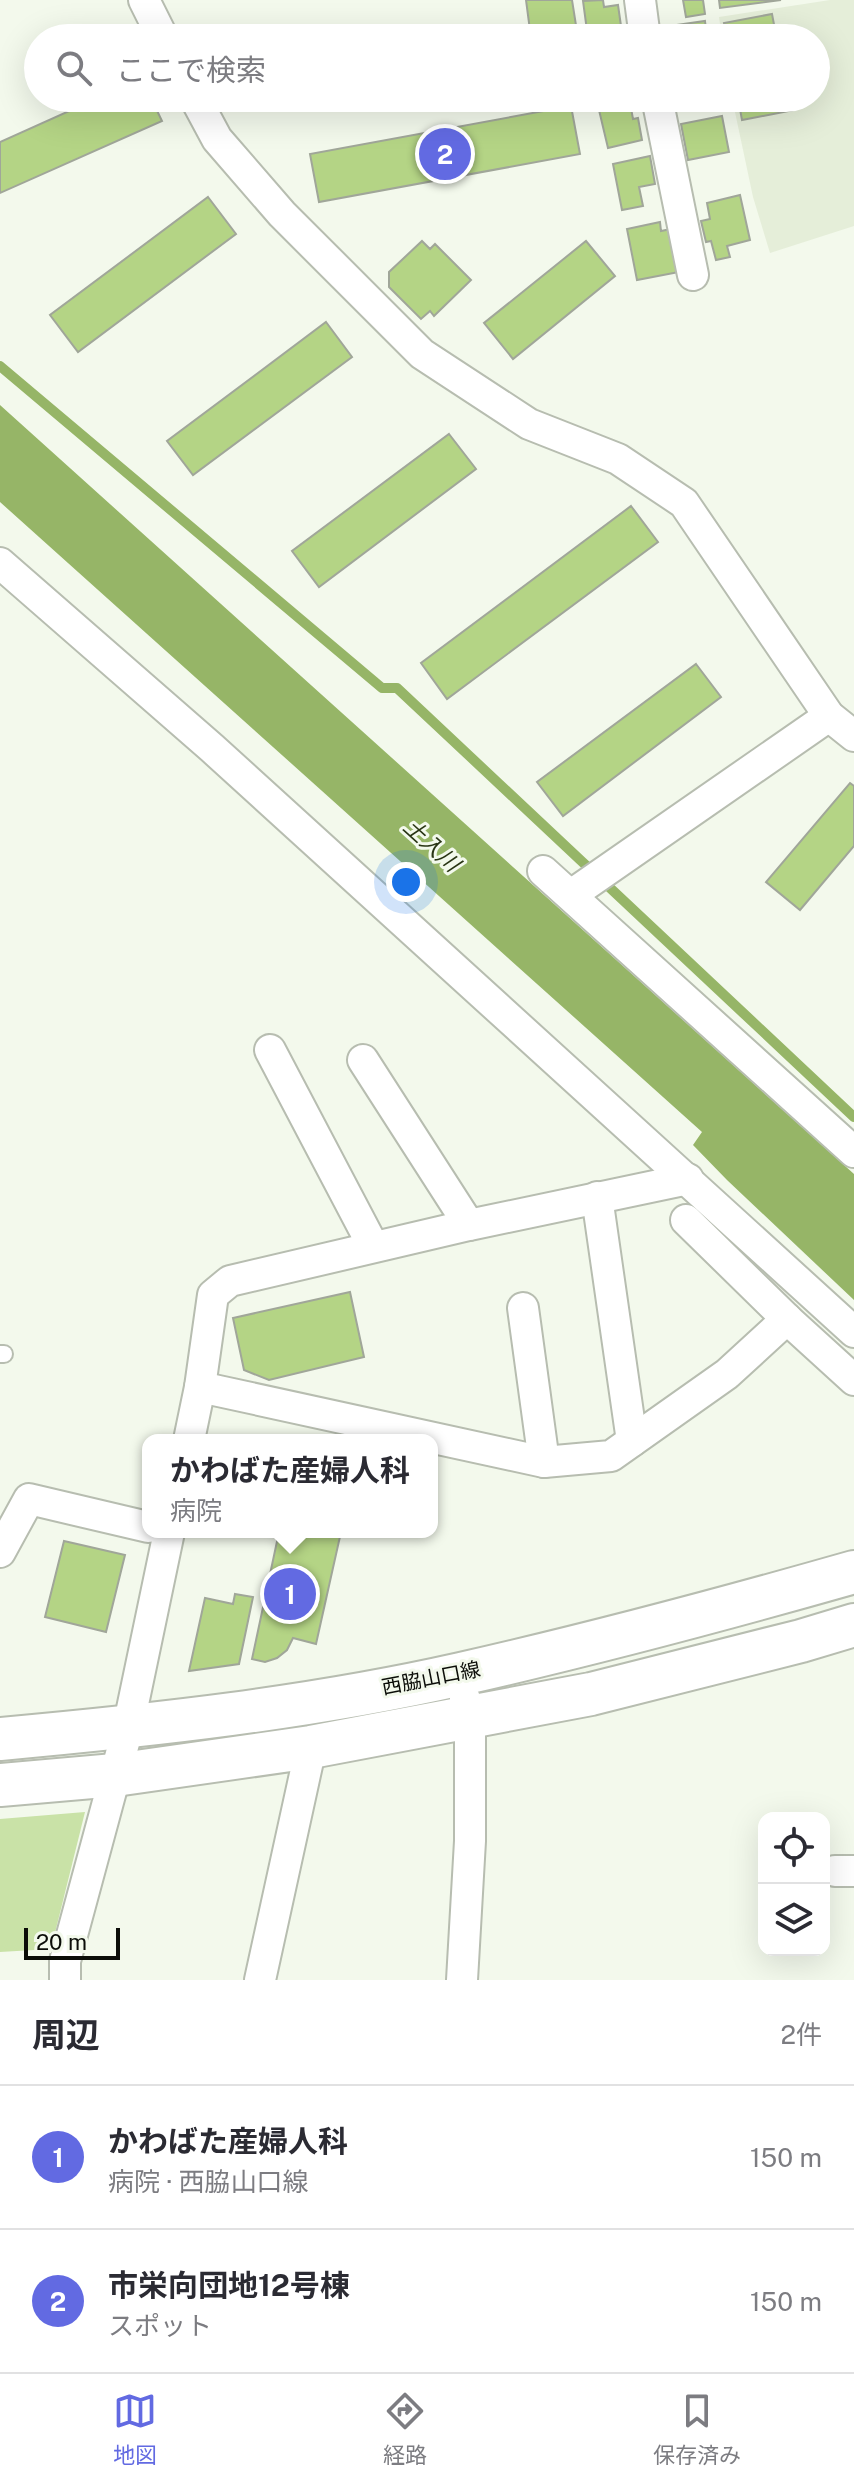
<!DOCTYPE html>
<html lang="ja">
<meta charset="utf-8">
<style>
:root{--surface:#fff;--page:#f2f2f3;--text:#2b2b33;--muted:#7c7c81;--line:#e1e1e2;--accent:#626ae2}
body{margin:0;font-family:"Public Sans","Noto Sans JP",sans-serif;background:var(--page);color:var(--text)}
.controls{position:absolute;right:24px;bottom:24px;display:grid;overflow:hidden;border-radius:16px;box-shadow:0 8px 32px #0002}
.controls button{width:72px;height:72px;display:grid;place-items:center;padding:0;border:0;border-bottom:2px solid var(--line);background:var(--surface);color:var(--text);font:40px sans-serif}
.scale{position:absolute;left:24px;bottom:20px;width:96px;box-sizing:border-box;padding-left:8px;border:4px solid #0b0d08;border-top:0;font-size:22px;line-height:28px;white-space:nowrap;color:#0b0d08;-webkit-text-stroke:6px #f3f9ec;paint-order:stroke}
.you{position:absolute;left:406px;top:882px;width:28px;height:28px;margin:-20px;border:6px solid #fff;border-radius:50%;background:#1a73e8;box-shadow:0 0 0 12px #1a73e833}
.badge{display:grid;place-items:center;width:52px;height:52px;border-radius:50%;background:var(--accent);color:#fff;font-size:26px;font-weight:700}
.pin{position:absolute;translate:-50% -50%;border:4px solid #fff;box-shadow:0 2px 8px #0006}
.popup{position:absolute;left:142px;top:1434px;width:296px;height:104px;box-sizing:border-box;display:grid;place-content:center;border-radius:16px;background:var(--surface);filter:drop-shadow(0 2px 6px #0005);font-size:26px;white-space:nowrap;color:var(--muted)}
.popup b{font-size:30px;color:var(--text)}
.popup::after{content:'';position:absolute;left:50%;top:100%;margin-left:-16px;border:16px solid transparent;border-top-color:var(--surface)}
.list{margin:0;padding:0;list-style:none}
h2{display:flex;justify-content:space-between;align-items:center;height:104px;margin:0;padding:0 32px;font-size:34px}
h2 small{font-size:26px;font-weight:400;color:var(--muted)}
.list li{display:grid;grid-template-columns:52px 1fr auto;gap:24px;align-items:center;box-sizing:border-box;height:144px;padding:0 32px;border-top:2px solid var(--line)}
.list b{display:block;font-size:30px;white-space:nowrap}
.list p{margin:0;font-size:26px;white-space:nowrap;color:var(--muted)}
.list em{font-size:26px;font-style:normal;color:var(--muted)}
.icon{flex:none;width:44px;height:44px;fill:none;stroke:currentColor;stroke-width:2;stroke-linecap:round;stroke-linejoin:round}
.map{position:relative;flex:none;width:854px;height:1980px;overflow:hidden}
.search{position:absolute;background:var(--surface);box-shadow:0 8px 32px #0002;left:24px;right:24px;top:24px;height:88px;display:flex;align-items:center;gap:20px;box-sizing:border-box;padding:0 28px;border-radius:44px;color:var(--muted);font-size:30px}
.sheet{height:392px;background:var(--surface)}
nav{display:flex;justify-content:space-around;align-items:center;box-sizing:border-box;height:112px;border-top:2px solid var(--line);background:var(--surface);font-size:22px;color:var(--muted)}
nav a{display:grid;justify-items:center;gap:4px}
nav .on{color:var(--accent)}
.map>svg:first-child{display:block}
.built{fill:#e5eed9}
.green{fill:#c9e2a7}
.water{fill:#96b567}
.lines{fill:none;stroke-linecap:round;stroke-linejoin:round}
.stream{stroke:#96b567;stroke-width:10}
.building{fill:#b4d485;stroke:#a0a699;stroke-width:2}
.lane-casing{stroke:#b7bdb0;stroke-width:20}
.street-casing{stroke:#b7bdb0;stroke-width:34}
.secondary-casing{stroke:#b7bdb0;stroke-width:46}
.lane{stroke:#fff;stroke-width:16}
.street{stroke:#fff;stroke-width:30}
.secondary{stroke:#fff;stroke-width:42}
.labels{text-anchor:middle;stroke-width:6;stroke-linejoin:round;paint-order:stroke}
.street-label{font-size:20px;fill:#0b0d08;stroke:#f3f9ec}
.water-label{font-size:22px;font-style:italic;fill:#293514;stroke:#f3f9ec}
</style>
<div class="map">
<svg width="854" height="1980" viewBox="0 0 854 1980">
<rect width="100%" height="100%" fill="#f3f9ec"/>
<!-- built -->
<path class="built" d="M830,0H854V226L770,253L753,197L732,98H816V38H722L719,17Z"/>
<!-- green -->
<path class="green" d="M85,1812L51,1949L0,1952V1819Z"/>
<!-- water -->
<path class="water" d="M0,405L854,1174V1300L727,1180L693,1145L702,1132L0,502Z"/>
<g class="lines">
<!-- stream -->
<path class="stream" d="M0,366L382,688H397L854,1117"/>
</g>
<!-- building -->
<g class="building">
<path d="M526,0H572L578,38H531Z"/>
<path d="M603,0L604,7L618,5L622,33L614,34V38H588L583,1Z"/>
<path d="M683,0H703L705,14L686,17Z"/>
<path d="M719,0H781L720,8Z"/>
<path d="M772,14L776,35H780L781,38H727L724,23Z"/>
<path d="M705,21L707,38H663L662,27Z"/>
<path d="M98,98H151L162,121L0,193V142Z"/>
<path d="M738,98H792L794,110L742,120Z"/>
<path d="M630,103L633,119L638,118L642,140L608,148L599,110Z"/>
<path d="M571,106L580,154L319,202L310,154Z"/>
<path d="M722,116L729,152L688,160L681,124Z"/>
<path d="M650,156L655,184L639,187L643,206L622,210L613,164Z"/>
<path d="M740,195L750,240L727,246L730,257L716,260L711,241L706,242L701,221L710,219L707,203Z"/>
<path d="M208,197L236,234L78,352L50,315Z"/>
<path d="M660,222L661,231L671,229L679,272L637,280L627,229Z"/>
<path d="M422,241L430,249L435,244L471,280L434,316L430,311L421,319L389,287V272Z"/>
<path d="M586,241L615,276L513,359L484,323Z"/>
<path d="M326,322L352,357L193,475L167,441Z"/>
<path d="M449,434L476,469L319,587L292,551Z"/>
<path d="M631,506L658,542L447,699L421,663Z"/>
<path d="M696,664L721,697L563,816L537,782Z"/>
<path d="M850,783L854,786V846L800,910L766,882Z"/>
<path d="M350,1292L364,1357L269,1380L244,1370L233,1318Z"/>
<path d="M279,1532H341L316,1644L293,1638L287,1650L277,1658L265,1662L252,1659Z"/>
<path d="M64,1541L125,1555L106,1632L45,1617Z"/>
<path d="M235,1594L253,1597L239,1664L189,1671L205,1598L233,1604Z"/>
</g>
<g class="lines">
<defs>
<path id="lane" d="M0,1354H4"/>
<g id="street">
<path d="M144,0L163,38"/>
<path d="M640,0L645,38"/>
<path d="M195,98L217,139L282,214L422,354L529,424L618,459L684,503L829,716L854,736"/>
<path d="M657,98L693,275"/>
<path d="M0,563L212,748L854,1332"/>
<path d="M543,871L854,1152"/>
<path d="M571,895L829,716"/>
<path d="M270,1050L373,1246"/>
<path d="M363,1060L469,1225"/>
<path d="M597,1197L632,1441"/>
<path d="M686,1220L787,1319L854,1380"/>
<path d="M523,1308L544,1462"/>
<path d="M200,1387L544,1462L611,1456L727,1374L787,1319"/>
<path d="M189,1440L200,1387L213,1295L230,1281L469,1225L688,1179"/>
<path d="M0,1552L29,1499L148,1527"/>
<path d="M835,1871H854"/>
<path d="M65,1980V1961L128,1728L169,1532"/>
<path d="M260,1980L311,1747"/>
<path d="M462,1980L470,1841V1717L465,1699"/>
</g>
<g id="secondary">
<path d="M0,1739C154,1725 310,1708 461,1674C593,1644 724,1609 854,1572"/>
<path d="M0,1785L115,1775L311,1747L591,1694L801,1641L854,1625"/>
</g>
</defs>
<!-- lane casing -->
<use href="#lane" class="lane-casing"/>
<!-- street casing -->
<use href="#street" class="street-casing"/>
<!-- secondary casing -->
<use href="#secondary" class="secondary-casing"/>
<!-- lane -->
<use href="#lane" class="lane"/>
<!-- street -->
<use href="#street" class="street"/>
<!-- secondary -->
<use href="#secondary" class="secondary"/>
</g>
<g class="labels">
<!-- street labels -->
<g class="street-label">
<text transform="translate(431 1678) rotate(-11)" y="7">西脇山口線</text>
</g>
<!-- water labels -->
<g class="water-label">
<text transform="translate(432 845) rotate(42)" y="8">土入川</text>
</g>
</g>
</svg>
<div class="controls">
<button><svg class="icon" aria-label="locate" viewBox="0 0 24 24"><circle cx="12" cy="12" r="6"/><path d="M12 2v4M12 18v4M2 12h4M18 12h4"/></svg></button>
<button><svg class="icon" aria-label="layers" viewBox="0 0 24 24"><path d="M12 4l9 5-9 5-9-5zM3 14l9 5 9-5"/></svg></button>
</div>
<div class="scale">20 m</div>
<div class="you"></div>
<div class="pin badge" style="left:290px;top:1594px">1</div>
<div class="popup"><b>かわばた産婦人科</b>病院</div>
<div class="pin badge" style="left:445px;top:154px">2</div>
<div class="search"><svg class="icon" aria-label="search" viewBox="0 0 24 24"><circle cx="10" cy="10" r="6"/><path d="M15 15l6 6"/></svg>ここで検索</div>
</div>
<section class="sheet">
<h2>周辺<small>2件</small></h2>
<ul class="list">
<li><span class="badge">1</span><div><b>かわばた産婦人科</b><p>病院 · 西脇山口線</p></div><em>150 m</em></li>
<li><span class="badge">2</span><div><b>市栄向団地12号棟</b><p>スポット</p></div><em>150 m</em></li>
</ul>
</section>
<nav>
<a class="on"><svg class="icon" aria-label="map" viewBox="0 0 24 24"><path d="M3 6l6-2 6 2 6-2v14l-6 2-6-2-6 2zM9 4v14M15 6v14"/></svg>地図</a>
<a><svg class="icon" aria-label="directions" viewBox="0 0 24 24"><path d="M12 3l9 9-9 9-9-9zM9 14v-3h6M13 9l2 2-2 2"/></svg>経路</a>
<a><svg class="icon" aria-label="saved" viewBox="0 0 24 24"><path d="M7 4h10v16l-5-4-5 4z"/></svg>保存済み</a>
</nav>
